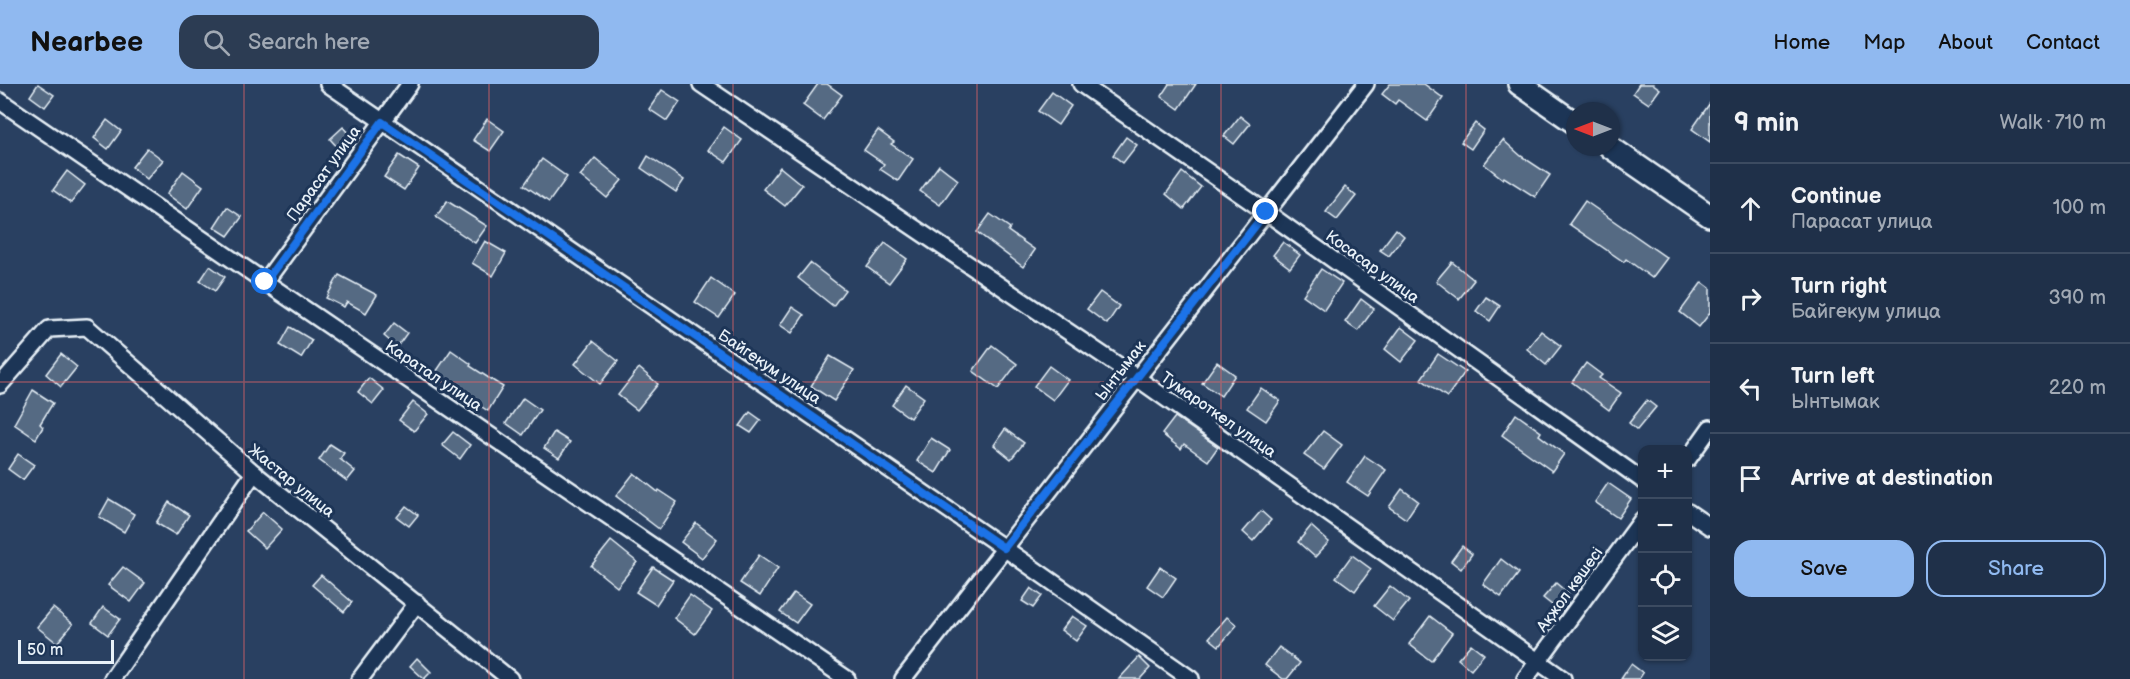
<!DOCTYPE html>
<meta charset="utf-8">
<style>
:root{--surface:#1f3049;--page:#2c3c53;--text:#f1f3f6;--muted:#a1a9b4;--line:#3c4b61;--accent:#90b9f0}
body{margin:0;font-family:"Balsamiq Sans",sans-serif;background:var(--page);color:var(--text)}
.controls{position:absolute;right:18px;bottom:18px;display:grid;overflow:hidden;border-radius:12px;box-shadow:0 2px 4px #0004}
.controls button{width:54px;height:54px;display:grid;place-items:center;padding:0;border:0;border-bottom:2px solid var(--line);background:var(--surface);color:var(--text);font:30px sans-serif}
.compass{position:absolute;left:1566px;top:18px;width:54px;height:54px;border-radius:50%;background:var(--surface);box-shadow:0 2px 4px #0004;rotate:270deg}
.scale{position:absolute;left:18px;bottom:15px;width:96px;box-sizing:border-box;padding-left:6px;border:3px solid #e8f1f8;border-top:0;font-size:16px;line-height:21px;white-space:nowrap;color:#e8f1f8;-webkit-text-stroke:4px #1d3557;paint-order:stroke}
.stop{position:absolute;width:18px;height:18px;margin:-14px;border:4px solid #1a73e8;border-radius:50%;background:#fff}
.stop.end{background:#1a73e8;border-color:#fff;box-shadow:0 2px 6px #0008}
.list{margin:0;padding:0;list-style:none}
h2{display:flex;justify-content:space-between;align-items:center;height:78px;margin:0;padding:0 24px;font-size:26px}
h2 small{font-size:20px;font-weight:400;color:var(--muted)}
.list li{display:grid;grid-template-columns:39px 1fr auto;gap:18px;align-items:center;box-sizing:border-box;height:90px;padding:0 24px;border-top:2px solid var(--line)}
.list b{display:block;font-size:22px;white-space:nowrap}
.list p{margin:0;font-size:20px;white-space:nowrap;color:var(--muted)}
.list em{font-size:20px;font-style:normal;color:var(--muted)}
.actions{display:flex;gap:12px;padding:18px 24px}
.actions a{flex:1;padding:14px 0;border:2px solid var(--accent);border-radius:18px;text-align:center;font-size:21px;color:var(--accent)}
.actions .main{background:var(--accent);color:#111}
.icon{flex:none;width:33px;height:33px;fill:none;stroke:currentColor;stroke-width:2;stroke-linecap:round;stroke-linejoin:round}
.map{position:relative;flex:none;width:1710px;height:595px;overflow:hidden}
header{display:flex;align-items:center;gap:36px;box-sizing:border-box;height:84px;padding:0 30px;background:var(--accent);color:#111}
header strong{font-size:28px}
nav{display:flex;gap:33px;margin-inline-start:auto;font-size:21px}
.search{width:420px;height:54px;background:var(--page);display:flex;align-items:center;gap:15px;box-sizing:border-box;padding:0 21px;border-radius:18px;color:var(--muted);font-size:22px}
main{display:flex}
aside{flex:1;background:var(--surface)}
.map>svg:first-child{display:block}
.building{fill:#556a83;stroke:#e8f1f8;stroke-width:1.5}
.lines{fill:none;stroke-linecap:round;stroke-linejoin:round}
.street-casing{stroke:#e8f1f8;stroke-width:20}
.secondary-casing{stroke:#e8f1f8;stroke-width:26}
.street{stroke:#1d3557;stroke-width:15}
.secondary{stroke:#1d3557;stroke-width:21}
.route{stroke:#1a73e8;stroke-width:8}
.grid{fill:none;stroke:#db6466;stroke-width:1.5;stroke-opacity:0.55}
.labels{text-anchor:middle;stroke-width:6;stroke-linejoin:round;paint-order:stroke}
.street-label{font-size:16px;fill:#e8f1f8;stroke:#1d3557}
</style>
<header>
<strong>Nearbee</strong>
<div class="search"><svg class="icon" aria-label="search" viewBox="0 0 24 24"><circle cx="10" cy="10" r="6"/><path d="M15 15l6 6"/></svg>Search here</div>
<nav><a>Home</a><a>Map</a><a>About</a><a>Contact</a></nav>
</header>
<main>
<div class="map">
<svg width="1710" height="595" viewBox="0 0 1710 595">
<rect width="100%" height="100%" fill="#294061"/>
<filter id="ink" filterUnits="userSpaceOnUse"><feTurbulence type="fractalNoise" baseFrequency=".0167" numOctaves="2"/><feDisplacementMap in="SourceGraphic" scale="12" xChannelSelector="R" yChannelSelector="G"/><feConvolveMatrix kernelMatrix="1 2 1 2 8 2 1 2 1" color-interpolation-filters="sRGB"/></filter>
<g filter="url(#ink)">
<!-- building -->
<g class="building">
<path d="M38,0L54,11L45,23L30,12Z"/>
<path d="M818,0H827L842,11L823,36L803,21Z"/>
<path d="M1169,0H1196L1179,25L1161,12Z"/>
<path d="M1390,0H1424L1443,14L1427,37L1398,16L1395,20L1382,10Z"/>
<path d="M1639,0H1653L1660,5L1649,20L1633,9Z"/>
<path d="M662,6L680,18L667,37L649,25Z"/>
<path d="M1052,8L1071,22L1058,41L1038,27Z"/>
<path d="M1710,19V58L1692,45Z"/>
<path d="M1240,32L1250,40L1234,60L1224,52Z"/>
<path d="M487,35L504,47L490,67L473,56Z"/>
<path d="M107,36L121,47L108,65L94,54Z"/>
<path d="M1475,39L1484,46L1471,65L1461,58Z"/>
<path d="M343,43L352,54L339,65L330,55Z"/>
<path d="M724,43L742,56L726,78L708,66Z"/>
<path d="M878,46L894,58L891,60L913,75L898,97L880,85L884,80L864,66Z"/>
<path d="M1126,53L1137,61L1123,79L1113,71Z"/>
<path d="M1503,56L1521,72L1550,91L1535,113L1504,93L1503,95L1484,80Z"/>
<path d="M147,64L163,76L147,95L132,83Z"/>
<path d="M399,71L419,84L404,106L384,93Z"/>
<path d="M648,72L684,96L676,108L641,84Z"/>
<path d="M595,74L622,96L607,114L580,92Z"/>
<path d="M542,75L567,93L549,118L524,101Z"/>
<path d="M939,81L958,96L940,121L920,107Z"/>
<path d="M780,83L802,101L785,122L763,105Z"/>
<path d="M67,87L85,101L71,119L53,106Z"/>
<path d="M183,87L203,102L187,125L167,110Z"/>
<path d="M1182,88L1201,103L1184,125L1166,110Z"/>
<path d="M1345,103L1356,112L1337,136L1326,128Z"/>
<path d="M447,117L487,142L475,159L436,133Z"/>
<path d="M1585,117L1667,174L1652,194L1626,175L1624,178L1569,140Z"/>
<path d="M227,123L242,133L228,152L214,143Z"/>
<path d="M990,130L1010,144L1008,147L1035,166L1023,183L977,148Z"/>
<path d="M1396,145L1404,152L1389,172L1380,166Z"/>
<path d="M485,157L506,169L493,192L472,179Z"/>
<path d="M1283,158L1300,171L1290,184L1273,171Z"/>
<path d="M885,159L907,175L889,199L867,183Z"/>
<path d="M1452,178L1474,196L1459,215L1436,197Z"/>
<path d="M810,179L845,206L833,222L798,194Z"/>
<path d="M210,182L225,193L215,207L200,197Z"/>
<path d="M1321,185L1342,199L1324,226L1303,211Z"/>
<path d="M339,191L377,211L366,229L347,218L344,223L326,214Z"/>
<path d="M711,194L735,211L719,234L695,218Z"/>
<path d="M1702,198L1710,204V229L1699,243L1680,228Z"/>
<path d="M1100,208L1119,222L1107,240L1087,225Z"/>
<path d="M1486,213L1500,222L1490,237L1476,227Z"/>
<path d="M1361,215L1374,225L1358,247L1345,238Z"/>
<path d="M792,223L804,231L792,249L780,241Z"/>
<path d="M394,239L407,249L397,263L384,252Z"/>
<path d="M290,243L312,256L301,274L280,261Z"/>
<path d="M1401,243L1418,256L1401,278L1385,265Z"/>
<path d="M1541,247L1561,262L1546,281L1527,265Z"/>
<path d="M593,257L618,277L600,300L575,280Z"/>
<path d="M992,261L1017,280L998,305L973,287Z"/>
<path d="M451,266L471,280L470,282L503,303L488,327L434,291Z"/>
<path d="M61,270L77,283L61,303L46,290Z"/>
<path d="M1438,270L1465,288L1447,313L1421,295Z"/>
<path d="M830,272L854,286L834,317L811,302Z"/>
<path d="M1217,278L1235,291L1221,312L1202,299Z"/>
<path d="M1586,279L1602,291L1599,294L1621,309L1609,326L1572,298Z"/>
<path d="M1049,282L1068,296L1053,316L1034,302Z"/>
<path d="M639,284L658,300L637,326L618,311Z"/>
<path d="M369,294L384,306L373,320L358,308Z"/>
<path d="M906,301L924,314L910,334L892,321Z"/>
<path d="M1261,304L1280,317L1266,337L1247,324Z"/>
<path d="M33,306L53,319L40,340L43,343L36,355L14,340Z"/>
<path d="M523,314L540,326L523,351L506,339Z"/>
<path d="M1647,316L1656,323L1637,346L1629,339Z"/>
<path d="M413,318L428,330L414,347L399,336Z"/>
<path d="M750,328L761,336L751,349L740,342Z"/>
<path d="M1516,330L1541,348L1539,351L1564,370L1552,387L1502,351Z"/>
<path d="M1175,333L1218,363L1208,377L1184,360L1181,365L1162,350Z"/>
<path d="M1005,345L1024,359L1011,375L994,361Z"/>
<path d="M1323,347L1342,361L1324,385L1304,371Z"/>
<path d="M453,348L470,361L460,375L442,361Z"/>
<path d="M554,348L570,358L559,374L544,364Z"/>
<path d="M931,354L950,366L936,389L917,377Z"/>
<path d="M330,360L344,369L340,375L355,387L347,397L319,376Z"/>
<path d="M18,370L34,381L23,396L8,385Z"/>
<path d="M1365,372L1386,386L1368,412L1347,398Z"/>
<path d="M634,389L658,408L659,406L677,418L659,445L616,412Z"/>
<path d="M1608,399L1631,415L1618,434L1595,418Z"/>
<path d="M1402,405L1418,417L1406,435L1389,423Z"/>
<path d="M109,415L134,430L124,448L99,433Z"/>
<path d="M169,418L189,431L176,451L156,439Z"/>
<path d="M406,422L418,431L409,442L397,433Z"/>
<path d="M1261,427L1271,436L1253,457L1243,448Z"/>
<path d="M263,428L282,445L265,464L246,447Z"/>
<path d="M696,439L717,455L702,474L681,458Z"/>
<path d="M1311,442L1329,458L1315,473L1298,458Z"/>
<path d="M611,457L637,478L617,503L591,482Z"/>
<path d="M1462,462L1472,470L1461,485L1451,477Z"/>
<path d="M759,471L778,484L760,512L740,499Z"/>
<path d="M1352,471L1371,485L1355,507L1336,493Z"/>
<path d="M1501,475L1519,489L1501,513L1483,500Z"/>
<path d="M123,483L145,499L131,518L108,501Z"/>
<path d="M653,483L673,496L656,521L636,508Z"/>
<path d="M1160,483L1176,494L1163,513L1147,502Z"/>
<path d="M321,491L352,518L344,528L312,501Z"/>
<path d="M1556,499L1569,510L1557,525L1543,514Z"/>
<path d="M1390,502L1409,517L1393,537L1374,522Z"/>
<path d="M1031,504L1042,512L1033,524L1022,517Z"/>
<path d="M794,509L810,520L796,539L780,528Z"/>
<path d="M690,511L712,527L695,550L674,534Z"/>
<path d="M103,523L120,535L108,551L92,539Z"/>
<path d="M53,524L73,540L57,559L37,543Z"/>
<path d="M1072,532L1087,542L1076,557L1061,546Z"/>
<path d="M1430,532L1452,549L1431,577L1409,560Z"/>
<path d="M1227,533L1237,541L1219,562L1209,554Z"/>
<path d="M1471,560L1484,570L1471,586L1458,575Z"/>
<path d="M1279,563L1300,579L1287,595H1283L1265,581Z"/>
<path d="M1139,573L1150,584L1140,595H1119Z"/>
<path d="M417,574L431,588L424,595L410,582Z"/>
<path d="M1631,580L1643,589L1639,595H1621Z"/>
</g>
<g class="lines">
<defs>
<g id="street">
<path d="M328,0L1004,464L1191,595"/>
<path d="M701,0L1137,294L1563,595"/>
<path d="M1081,0L1266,128L1642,396"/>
<path d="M0,17L847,595"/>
<path d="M265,198L410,0"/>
<path d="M0,301L49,245L87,243L254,389L510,595"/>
<path d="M1688,375L1710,344"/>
<path d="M1688,428L1710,443"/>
<path d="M112,595L254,389"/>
<path d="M360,595L417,519"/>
<path d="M903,595L1366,0"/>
<path d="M1525,595L1642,436"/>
</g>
<g id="secondary">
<path d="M1519,0L1575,39"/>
<path d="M1610,63L1710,132"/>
</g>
</defs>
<!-- street casing -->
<use href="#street" class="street-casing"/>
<!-- secondary casing -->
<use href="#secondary" class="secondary-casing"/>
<!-- street -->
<use href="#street" class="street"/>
<!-- secondary -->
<use href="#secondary" class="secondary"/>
</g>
</g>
<g class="lines" filter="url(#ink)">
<!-- route -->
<path class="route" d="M265,198L382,38L1004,464L1266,128"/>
</g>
<!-- grid -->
<path class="grid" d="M244,0V595M489,0V595M733,0V595M977,0V595M1221,0V595M1466,0V595M0,298H1710"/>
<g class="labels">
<!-- street labels -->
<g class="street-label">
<text transform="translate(323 89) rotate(-54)" y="6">Парасат улица</text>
<text transform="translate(1373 182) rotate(36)" y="6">Косасар улица</text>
<text transform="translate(770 282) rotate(34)" y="6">Байгекум улица</text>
<text transform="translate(1120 286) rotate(-52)" y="6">Ынтымак</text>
<text transform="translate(434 291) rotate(34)" y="6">Каратал улица</text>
<text transform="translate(1219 330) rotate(35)" y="6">Тумароткел улица</text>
<text transform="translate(292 396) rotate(39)" y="6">Жастар улица</text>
<text transform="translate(1569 505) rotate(-54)" y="6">Ақжол көшесі</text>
</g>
</g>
</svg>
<div class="controls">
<button>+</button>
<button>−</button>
<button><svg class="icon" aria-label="locate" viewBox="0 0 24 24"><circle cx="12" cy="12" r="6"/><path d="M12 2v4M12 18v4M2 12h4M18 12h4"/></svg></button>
<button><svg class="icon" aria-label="layers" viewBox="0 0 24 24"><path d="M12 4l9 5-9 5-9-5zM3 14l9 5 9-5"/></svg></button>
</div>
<svg class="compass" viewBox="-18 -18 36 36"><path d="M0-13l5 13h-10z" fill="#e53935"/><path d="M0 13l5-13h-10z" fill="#a1a9b4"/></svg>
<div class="scale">50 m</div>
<div class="stop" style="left:265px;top:198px"></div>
<div class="stop end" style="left:1266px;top:128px"></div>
</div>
<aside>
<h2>9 min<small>Walk · 710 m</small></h2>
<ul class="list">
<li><svg class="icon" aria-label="ahead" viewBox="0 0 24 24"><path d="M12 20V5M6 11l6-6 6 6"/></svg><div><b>Continue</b><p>Парасат улица</p></div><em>100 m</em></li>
<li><svg class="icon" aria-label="right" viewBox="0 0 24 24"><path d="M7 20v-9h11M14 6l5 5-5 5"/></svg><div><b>Turn right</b><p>Байгекум улица</p></div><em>390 m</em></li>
<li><svg class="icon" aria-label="left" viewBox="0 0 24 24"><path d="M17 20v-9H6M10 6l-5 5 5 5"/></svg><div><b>Turn left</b><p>Ынтымак</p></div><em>220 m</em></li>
<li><svg class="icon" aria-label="arrive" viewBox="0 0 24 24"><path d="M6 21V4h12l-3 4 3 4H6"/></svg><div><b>Arrive at destination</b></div></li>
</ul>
<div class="actions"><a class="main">Save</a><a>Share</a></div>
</aside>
</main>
